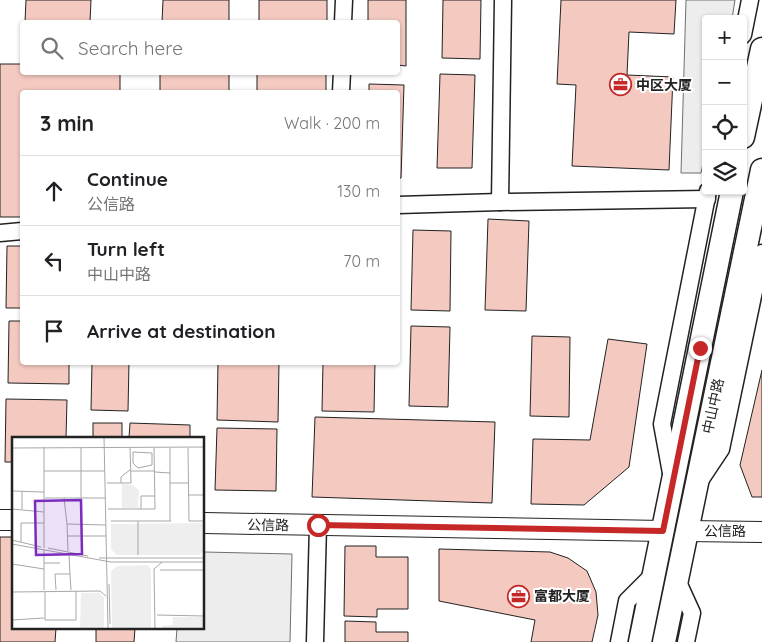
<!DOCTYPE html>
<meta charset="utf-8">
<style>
:root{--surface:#fff;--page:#f6f6f6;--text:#202124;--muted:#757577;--line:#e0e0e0}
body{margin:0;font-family:Quicksand,"Noto Sans SC",sans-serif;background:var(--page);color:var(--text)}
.controls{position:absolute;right:15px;top:15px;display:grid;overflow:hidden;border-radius:5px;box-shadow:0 1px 4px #0004}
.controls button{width:45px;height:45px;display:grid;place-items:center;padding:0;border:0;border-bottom:1px solid var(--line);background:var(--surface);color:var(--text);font:25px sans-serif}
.stop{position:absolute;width:15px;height:15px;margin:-11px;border:4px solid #c62828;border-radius:50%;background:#fff}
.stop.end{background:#c62828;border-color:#fff;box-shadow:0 1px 5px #0008}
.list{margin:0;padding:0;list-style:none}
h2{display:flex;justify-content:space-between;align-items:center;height:65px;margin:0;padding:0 20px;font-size:21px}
h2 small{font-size:16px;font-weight:400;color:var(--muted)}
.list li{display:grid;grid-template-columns:32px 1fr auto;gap:15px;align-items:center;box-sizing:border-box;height:70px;padding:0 20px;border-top:1px solid var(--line)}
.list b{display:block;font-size:19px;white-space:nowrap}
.list p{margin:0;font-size:16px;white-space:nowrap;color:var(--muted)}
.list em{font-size:16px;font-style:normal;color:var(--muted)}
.icon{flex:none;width:28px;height:28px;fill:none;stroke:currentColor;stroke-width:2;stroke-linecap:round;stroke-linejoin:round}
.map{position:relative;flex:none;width:762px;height:642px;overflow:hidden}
.search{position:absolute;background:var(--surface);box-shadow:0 1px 4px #0004;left:20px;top:20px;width:380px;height:55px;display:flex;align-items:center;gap:12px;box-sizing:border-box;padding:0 18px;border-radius:5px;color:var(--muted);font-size:19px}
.panel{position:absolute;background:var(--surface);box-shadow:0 1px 4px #0004;left:20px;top:90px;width:380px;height:275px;border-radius:5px}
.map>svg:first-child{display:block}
.parking{fill:#ededed;stroke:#6f6f6f}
.building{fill:#f3c9c0;stroke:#222}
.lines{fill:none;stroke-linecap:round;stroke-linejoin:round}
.minor-casing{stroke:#222;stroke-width:19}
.tertiary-casing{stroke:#222;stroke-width:22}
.secondary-casing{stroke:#222;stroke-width:25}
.minor{stroke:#fff;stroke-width:16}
.tertiary{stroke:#fff;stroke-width:20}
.secondary{stroke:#fff;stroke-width:22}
.route{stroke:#c62828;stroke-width:6}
.labels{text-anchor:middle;stroke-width:4;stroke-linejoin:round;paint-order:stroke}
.poi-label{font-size:14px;font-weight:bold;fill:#222;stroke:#fff;text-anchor:start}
.street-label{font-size:14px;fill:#222;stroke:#fff}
.inset-road{fill:none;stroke:#a7a7a7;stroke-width:1}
.view{fill:#7b2cbf;fill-opacity:0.15;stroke:#7b2cbf;stroke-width:2.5}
.inset-edge{fill:none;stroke:#222;stroke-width:2.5}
</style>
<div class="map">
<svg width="762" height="642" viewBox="0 0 762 642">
<rect width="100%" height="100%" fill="#fff"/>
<!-- parking -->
<g class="parking">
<path d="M686,0H735L732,19H706V149L701,173H681Z"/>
<path d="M204,552L292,554L290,642H176L177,628H204Z"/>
</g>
<!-- building -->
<g class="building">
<path d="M26,0H91L90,22H25Z"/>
<path d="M163,0H229V22H162Z"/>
<rect x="259" y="0" width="68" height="22"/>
<path d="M368,0H406V66L398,65V22H368Z"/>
<path d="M443,0H481L480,59L442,58Z"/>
<path d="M561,0H676L674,34L629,32L627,75L673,77L669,170L572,166L576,85L557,84Z"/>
<path d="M0,64H22V72H120V92H22V217H0Z"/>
<rect x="160" y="72" width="69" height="20"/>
<rect x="257" y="72" width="69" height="20"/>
<path d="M440,74L475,75L472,168H437Z"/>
<path d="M369,84L404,85L401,178H398V92H369Z"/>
<path d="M488,219L529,221L526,311L485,310Z"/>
<path d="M413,230L451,231L450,311L411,310Z"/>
<path d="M7,246H22V308H6Z"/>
<path d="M9,321H22V362H69V384L8,383Z"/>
<path d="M411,326L450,327L448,407L409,406Z"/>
<path d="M532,336L570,337L569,417L530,416Z"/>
<path d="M608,339L647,344L629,467L584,505L531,504L533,439L590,440Z"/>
<path d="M92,362H129L128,411L91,410Z"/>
<path d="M218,362H279L278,422L217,420Z"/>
<path d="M323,362H375L374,412L322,411Z"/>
<path d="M762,370V497H752L740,465Z"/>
<path d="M6,399L67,400L66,438H14V462H5Z"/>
<path d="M315,417L495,422L492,503L312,497Z"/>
<rect x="93" y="423" width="29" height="15"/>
<path d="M130,423L190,425V438H129Z"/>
<path d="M217,428L277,429L276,491L215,490Z"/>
<path d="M0,537H14V628H56L55,642H0Z"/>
<path d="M345,546H376V557H408V609H377V617L344,616Z"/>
<path d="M439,549L550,552L568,558L587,571L596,592L598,615L592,642H531L535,620L439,601Z"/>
<path d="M345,621L376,622V632H408V642H345Z"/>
<path d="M96,628H135L134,642H96Z"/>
</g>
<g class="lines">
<defs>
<g id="minor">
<path d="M343,22L344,0"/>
<path d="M743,35L750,0"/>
<path d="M341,92L342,72"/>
<path d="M500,202L503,0"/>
<path d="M398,205L500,202L707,199"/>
<path d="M0,233L22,231"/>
<path d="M671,473L662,424L708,191"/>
<path d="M701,479L721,449L762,253"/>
<path d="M677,580L692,613L686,642"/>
<path d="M315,642L318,525"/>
<path d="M619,642L627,601L653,575"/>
</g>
<g id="tertiary">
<path d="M0,520H14"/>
<path d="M204,523L663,531"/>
<path d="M687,531L762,532"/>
</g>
<g id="secondary">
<path d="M743,137L762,49"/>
<path d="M640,642L732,191"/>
<path d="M664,642L762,170"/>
</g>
</defs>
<!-- minor casing -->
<use href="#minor" class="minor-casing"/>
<!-- tertiary casing -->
<use href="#tertiary" class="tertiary-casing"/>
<!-- secondary casing -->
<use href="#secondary" class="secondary-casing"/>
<!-- minor -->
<use href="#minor" class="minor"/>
<!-- tertiary -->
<use href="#tertiary" class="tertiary"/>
<!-- secondary -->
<use href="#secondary" class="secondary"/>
</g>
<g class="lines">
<!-- route -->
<path class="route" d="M318,525L663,531L700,348"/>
</g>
<!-- icons -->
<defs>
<symbol id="office-ring" viewBox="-11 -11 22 22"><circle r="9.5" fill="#fff" stroke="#c62828" stroke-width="1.5"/><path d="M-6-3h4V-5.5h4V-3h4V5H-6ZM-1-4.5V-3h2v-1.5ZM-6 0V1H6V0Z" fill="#c62828"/></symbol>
</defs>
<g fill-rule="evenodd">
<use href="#office-ring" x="608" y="72" width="25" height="25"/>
<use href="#office-ring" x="506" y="584" width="25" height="25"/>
</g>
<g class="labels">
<!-- poi labels -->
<g class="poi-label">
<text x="636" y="90">中区大厦</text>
<text x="534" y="601">富都大厦</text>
</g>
<!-- street labels -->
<g class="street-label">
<text transform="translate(713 406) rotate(-78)" y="5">中山中路</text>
<text transform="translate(268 525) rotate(1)" y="5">公信路</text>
<text x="725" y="536">公信路</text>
</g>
</g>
<!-- overview -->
<g transform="translate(12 437)">
<rect width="192" height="192" fill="#fff"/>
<path d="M110,47L120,48L127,53V64L125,59L127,71H110ZM192,86V113L188,118H105L99,112V87ZM135,128L139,132V192H100L99,134L105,129ZM69,156H88L92,161V192H68ZM161,180H192V192H150V189L160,188Z" fill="#eee"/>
<path class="inset-road" d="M92,0L96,192M32,10V111M0,11L193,10M69,11V61M158,11V84M176,11L177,84M121,15L140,16V28L126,31L121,26ZM32,34H93M119,34H142M143,35L158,36M95,46H119L118,10M109,46V40L119,32M158,46H176M0,54L32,55M10,54V72M176,58H193M33,61H93M52,61L55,87M0,72L32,75M96,72H129V59H143M129,72H143L142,11M99,84H159M126,84V118M177,84H193M55,99H94M0,103L29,110M9,105V86H32M0,107L99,125H193M36,111L76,119M32,113V153M56,114L55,87L94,88M57,117L58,137M87,121H193M32,126H48M0,127L32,132M148,133H193M97,147L98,187M44,153L43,137H58L59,153M0,155L88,154L94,159M33,155V183H64V154M145,178L193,179M0,183L32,181M143,192L142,132L150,125"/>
<path class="view" d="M69,63L70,117L24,118L23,64Z"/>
<rect width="192" height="192" class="inset-edge"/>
</g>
</svg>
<div class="controls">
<button>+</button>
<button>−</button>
<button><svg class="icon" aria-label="locate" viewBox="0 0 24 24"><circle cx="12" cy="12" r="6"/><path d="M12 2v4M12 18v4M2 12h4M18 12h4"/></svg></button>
<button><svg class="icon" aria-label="layers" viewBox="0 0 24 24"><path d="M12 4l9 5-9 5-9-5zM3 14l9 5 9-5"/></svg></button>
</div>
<div class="stop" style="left:318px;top:525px"></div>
<div class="stop end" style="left:700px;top:348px"></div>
<div class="search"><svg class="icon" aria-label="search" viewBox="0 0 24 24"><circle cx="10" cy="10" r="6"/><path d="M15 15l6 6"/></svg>Search here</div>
<section class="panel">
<h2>3 min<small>Walk · 200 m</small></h2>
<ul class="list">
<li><svg class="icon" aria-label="ahead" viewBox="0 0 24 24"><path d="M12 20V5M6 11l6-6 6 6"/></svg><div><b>Continue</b><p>公信路</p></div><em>130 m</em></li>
<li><svg class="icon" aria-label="left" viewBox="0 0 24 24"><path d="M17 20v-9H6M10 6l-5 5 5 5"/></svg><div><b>Turn left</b><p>中山中路</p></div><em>70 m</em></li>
<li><svg class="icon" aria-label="arrive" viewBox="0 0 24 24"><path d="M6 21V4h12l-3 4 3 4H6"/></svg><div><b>Arrive at destination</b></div></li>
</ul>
</section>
</div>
